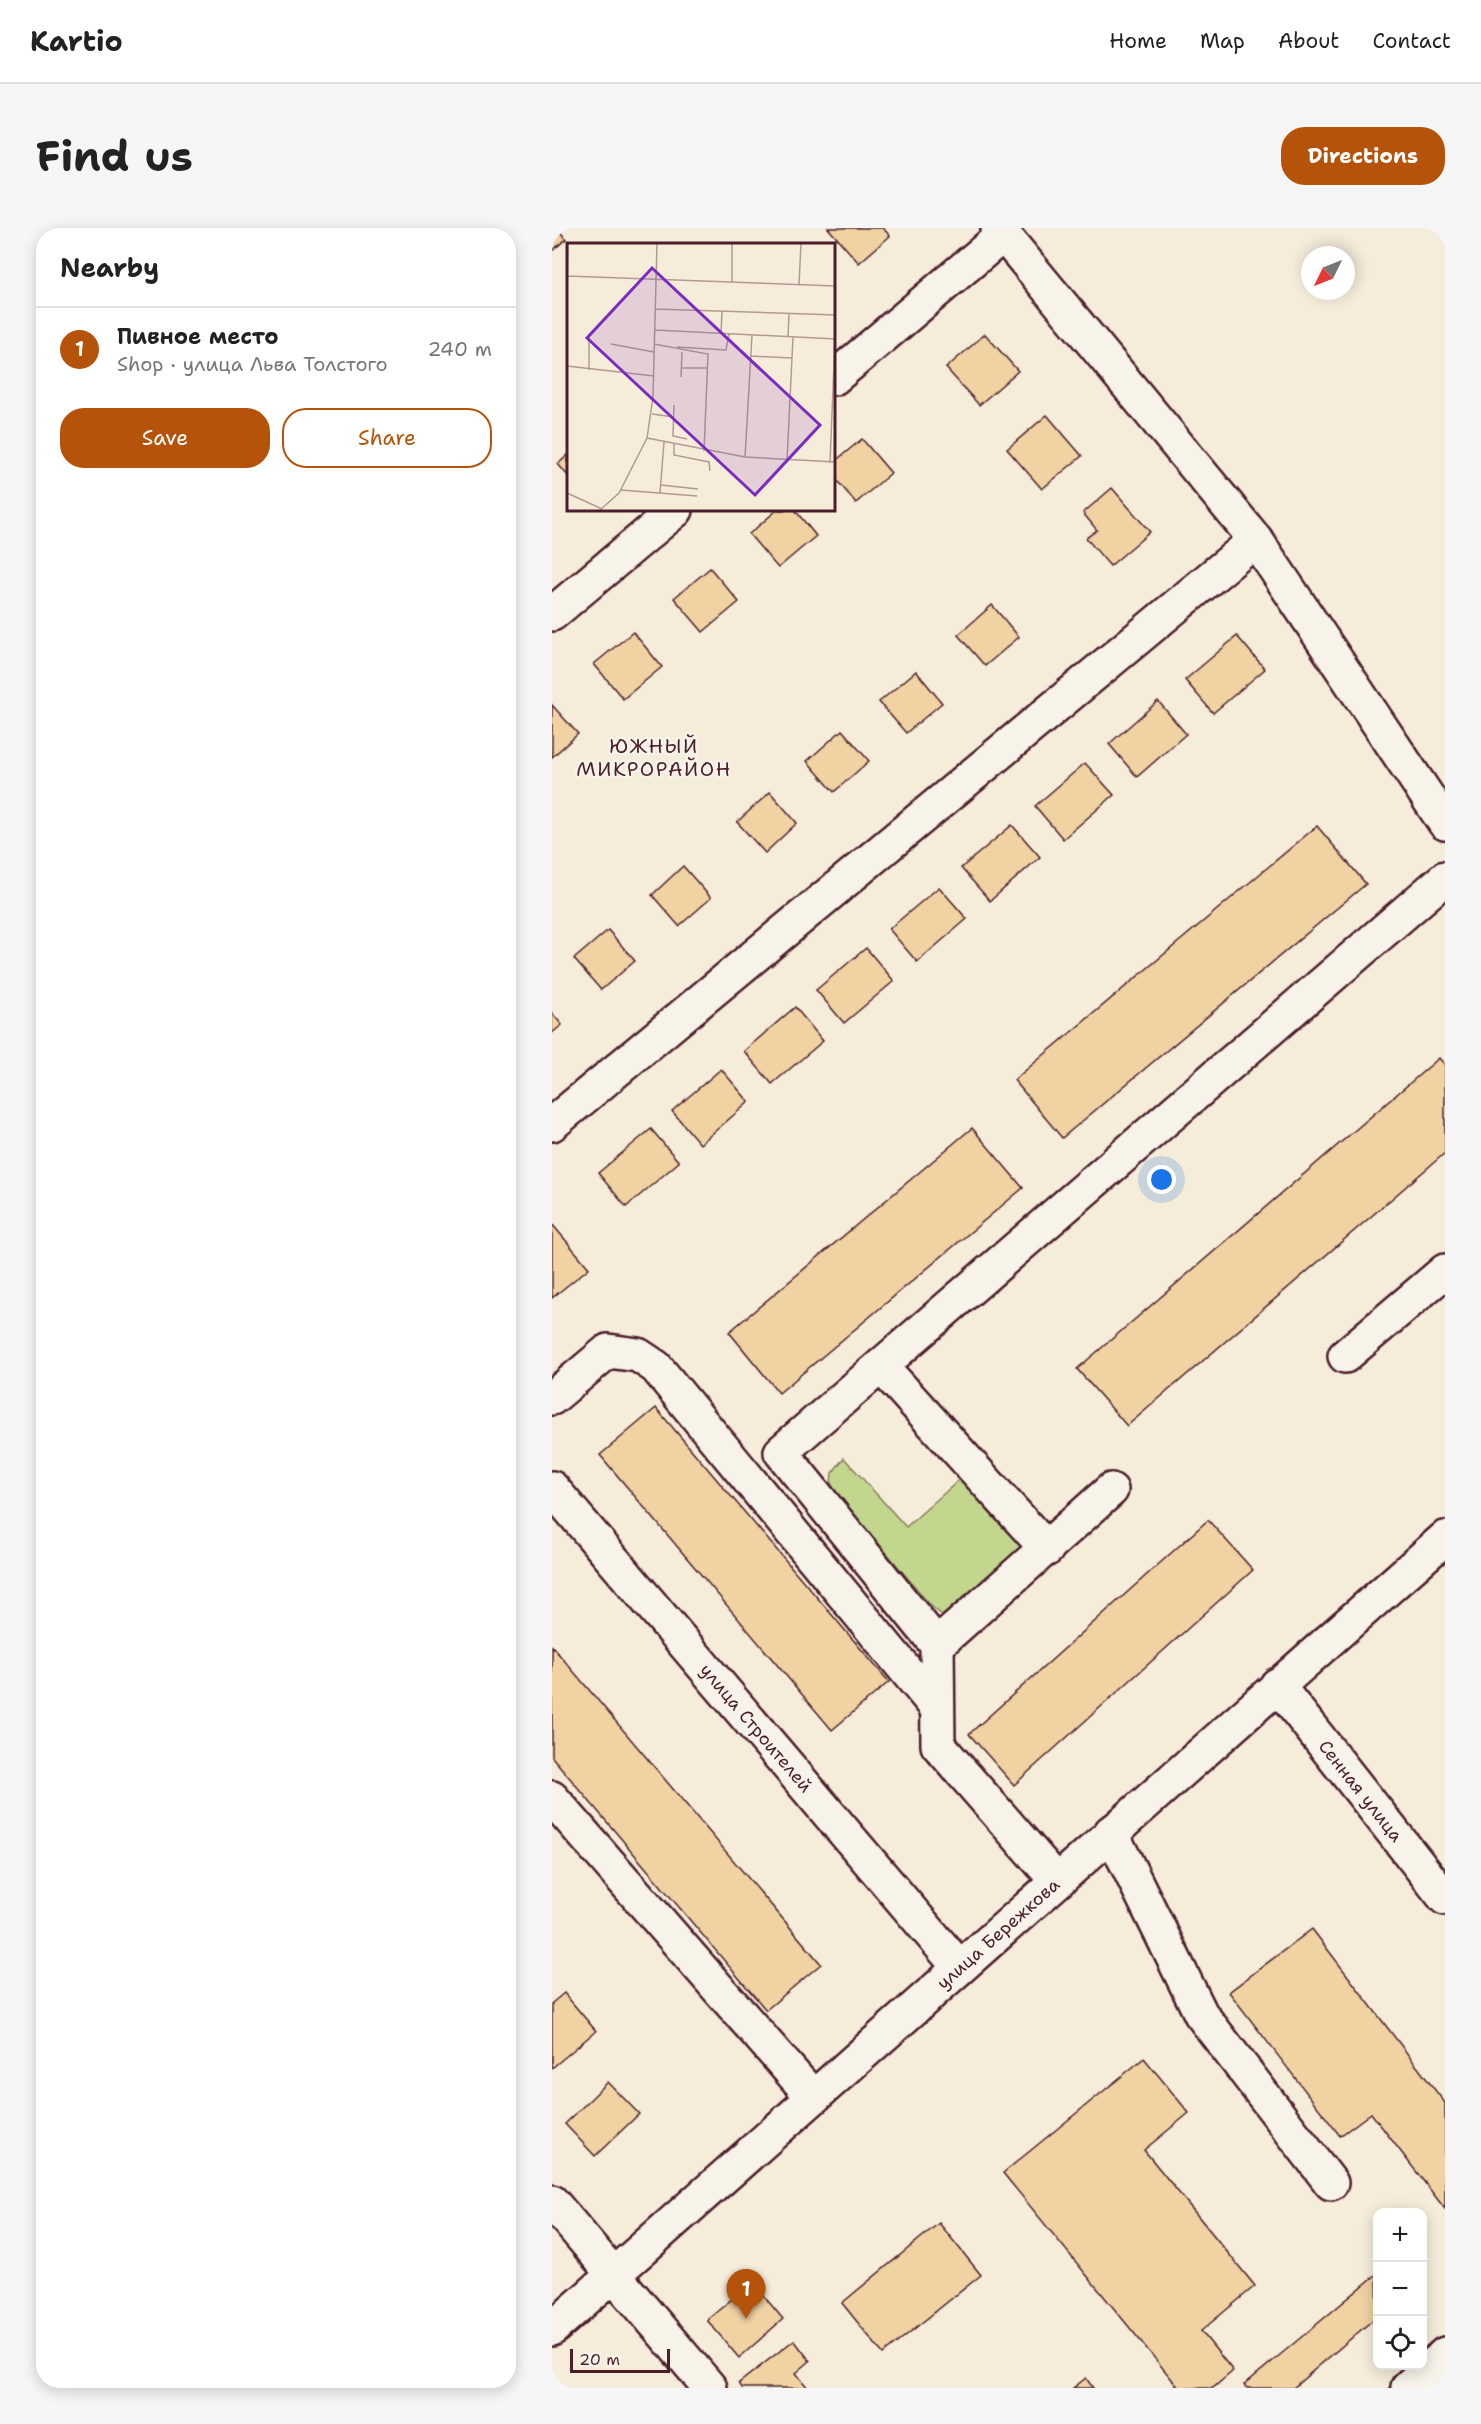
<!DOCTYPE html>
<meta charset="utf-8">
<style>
:root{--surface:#fff;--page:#f6f6f6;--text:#222;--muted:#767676;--line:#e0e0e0;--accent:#b45309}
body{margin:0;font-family:"Shantell Sans",sans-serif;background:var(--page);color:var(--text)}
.controls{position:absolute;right:18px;bottom:18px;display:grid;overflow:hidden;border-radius:12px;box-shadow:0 3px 15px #0003}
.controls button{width:54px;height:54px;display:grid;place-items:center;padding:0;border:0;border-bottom:2px solid var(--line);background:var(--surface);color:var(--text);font:30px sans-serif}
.compass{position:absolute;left:749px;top:18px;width:54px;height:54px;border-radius:50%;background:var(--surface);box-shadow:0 3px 15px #0003;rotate:227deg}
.scale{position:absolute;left:18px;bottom:15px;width:100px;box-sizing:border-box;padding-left:6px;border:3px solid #4a1f2b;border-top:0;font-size:16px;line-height:21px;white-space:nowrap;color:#4a1f2b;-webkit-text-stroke:4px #f7f3e8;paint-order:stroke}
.you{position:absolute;left:610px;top:952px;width:21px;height:21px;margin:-15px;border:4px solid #fff;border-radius:50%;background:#1a73e8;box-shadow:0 0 0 9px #1a73e833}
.badge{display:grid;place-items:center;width:39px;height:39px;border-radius:50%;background:var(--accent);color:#fff;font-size:20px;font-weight:700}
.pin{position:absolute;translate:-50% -50px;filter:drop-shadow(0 2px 3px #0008)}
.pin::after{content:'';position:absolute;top:32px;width:21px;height:18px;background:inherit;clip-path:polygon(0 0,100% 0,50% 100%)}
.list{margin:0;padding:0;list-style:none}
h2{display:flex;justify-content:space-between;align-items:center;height:78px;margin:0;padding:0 24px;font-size:26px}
h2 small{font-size:20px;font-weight:400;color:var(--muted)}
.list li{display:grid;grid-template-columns:39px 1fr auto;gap:18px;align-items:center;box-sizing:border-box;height:84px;padding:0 24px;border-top:2px solid var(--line)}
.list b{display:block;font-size:22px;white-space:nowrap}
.list p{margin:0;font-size:20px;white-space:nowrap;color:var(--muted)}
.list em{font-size:20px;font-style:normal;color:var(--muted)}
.actions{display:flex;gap:12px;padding:18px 24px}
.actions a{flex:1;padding:14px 0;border:2px solid var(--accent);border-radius:24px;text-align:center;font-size:21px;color:var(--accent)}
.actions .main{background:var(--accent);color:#fff}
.icon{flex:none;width:33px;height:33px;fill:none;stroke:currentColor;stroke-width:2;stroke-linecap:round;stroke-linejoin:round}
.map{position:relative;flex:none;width:893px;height:2160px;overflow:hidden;border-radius:24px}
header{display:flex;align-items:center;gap:36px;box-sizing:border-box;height:84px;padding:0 30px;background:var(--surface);border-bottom:2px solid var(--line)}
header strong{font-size:28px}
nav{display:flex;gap:33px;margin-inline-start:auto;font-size:21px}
.intro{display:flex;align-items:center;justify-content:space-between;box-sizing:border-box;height:144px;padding:0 36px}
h1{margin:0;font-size:42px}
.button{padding:15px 27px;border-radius:24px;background:var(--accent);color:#fff;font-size:21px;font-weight:700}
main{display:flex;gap:36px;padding:0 36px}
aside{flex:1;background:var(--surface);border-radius:24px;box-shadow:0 3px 15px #0003}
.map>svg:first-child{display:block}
.green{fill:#c2d78d;stroke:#867b5c;stroke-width:1.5}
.building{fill:#f0d2a3;stroke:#4a1f2b;stroke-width:1.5}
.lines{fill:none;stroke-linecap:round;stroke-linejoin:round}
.minor-casing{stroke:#4a1f2b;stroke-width:38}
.minor{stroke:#f7f3e8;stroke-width:33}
.labels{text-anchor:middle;stroke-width:5;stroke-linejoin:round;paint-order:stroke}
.street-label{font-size:18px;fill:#4a1f2b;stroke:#f7f3e8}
.neighbourhood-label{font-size:20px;letter-spacing:1.5px;fill:#4a1f2b;stroke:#f7f3e8}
.inset-road{fill:none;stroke:#b19a94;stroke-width:1.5}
.view{fill:#7b2cbf;fill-opacity:0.15;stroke:#7b2cbf;stroke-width:3}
.inset-edge{fill:none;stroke:#4a1f2b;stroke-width:3}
</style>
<header>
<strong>Kartio</strong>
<nav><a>Home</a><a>Map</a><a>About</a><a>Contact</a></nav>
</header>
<div class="intro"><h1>Find us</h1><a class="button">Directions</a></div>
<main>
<aside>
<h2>Nearby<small></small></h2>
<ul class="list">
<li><span class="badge">1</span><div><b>Пивное место</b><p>Shop · улица Льва Толстого</p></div><em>240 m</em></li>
</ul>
<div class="actions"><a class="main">Save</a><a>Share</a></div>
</aside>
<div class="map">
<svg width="893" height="2160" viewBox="0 0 893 2160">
<rect width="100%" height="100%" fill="#f6ecda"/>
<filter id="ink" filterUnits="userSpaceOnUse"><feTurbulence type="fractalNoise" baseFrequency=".0167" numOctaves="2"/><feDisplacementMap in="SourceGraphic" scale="12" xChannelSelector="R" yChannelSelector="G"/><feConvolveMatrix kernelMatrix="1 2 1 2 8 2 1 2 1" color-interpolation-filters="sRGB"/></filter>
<g filter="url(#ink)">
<!-- green -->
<path class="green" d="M292,1230L354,1299L414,1246L467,1302L473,1323L400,1388L390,1387L380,1379L286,1267L279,1256L280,1245Z"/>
<!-- building -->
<g class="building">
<path d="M0,0H5L14,11L0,23Z"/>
<path d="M276,0H331L338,8L307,35Z"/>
<path d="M433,106L466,143L427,177L394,140Z"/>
<path d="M495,187L530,228L490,261L455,221Z"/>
<path d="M310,211L339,245L304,275L282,249V234Z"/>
<path d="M16,227V248L6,236Z"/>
<path d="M560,260L598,304L558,338L534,310L545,302L531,285Z"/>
<path d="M225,282H243L264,308L226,340L197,306Z"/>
<path d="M158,340L187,374L151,404L122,370Z"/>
<path d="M440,377L467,409L433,438L406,407Z"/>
<path d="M81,404L110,439L71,471L42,436Z"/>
<path d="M685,408L713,441L661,485L633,452Z"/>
<path d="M364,443L390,475L354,505L327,474Z"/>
<path d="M606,473L634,506L585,549L557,516Z"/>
<path d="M0,477L26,506L0,529Z"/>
<path d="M290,502L317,533L282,564L255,533Z"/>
<path d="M533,535L562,567L511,611L483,578Z"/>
<path d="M218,564L245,595L213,625L185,594Z"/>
<path d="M460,597L488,629L438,673L409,640Z"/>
<path d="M765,598L814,656L510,910L462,852Z"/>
<path d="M131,638L159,670L127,698L100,667Z"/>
<path d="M387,659L415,691L365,734L337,701Z"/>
<path d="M56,702L83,733L49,762L22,731Z"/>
<path d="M314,720L342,753L292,795L264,762Z"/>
<path d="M243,779L271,813L220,856L192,823Z"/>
<path d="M0,785L10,797L0,805Z"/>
<path d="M887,830L893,837V925L575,1198L525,1141Z"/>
<path d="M169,841L197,874L148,916L120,883Z"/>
<path d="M420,900L471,960L227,1165L177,1104Z"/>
<path d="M99,901L127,934L74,979L46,945Z"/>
<path d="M0,996L37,1040L0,1070Z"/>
<path d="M104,1180L337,1454L280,1502L48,1227Z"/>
<path d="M656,1292L701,1342L462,1557L417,1506Z"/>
<path d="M0,1418L269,1736L214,1782L0,1529Z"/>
<path d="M760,1701L893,1875V1981L819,1885L788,1908L677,1764Z"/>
<path d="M12,1765L44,1803L0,1840V1775Z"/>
<path d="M592,1830L637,1885L592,1922L703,2058L649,2103L681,2143L661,2160H627L451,1945Z"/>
<path d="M56,1854L87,1886L43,1928L13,1896Z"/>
<path d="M387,1995L429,2047L331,2126L290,2075Z"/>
<path d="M825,2046L826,2093L823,2090L741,2160H695L692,2157Z"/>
<path d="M200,2054L231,2091L187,2130L155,2092Z"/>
<path d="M242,2112L258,2133L244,2145L256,2160H190L187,2155Z"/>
<path d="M534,2150L541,2160H521Z"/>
</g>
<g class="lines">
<defs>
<g id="minor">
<path d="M446,0L704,312L893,595"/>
<path d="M282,150L451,7"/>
<path d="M0,386L124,282"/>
<path d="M0,896L704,312"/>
<path d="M793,1128L893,1043"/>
<path d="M330,1139L495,1321"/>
<path d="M0,1170L56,1123L86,1127L104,1139L385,1480"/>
<path id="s1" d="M0,1260L407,1739"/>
<path d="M385,1417L559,1262"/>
<path id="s2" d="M725,1457L893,1670"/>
<path d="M0,1570L261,1869"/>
<path d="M559,1604L649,1786L779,1955"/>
<path d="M505,1653L386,1517L385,1417L229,1224L893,650"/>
<path d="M0,1974L158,2160"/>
<path id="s3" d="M0,2101L893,1310"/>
<path d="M856,2159L893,2126"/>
</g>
</defs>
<!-- minor casing -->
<use href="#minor" class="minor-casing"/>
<!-- minor -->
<use href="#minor" class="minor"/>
</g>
</g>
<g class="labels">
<!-- street labels -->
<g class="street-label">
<text dy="6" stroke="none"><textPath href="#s1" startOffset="315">улица Строителей</textPath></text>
<text dy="6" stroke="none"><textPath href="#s2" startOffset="135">Сенная улица</textPath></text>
<text dy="6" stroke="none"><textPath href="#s3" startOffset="596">улица Бережкова</textPath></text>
</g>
<!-- neighbourhood labels -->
<g class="neighbourhood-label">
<text x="102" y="525">ЮЖНЫЙ<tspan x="102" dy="23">МИКРОРАЙОН</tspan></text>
</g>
</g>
<!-- overview -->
<g transform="translate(15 15)">
<rect width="268" height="268" fill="#f6ecda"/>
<path class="inset-road" d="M0,33L269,43M165,40V0M232,42L234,0M0,56L1,0M88,66L269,72M88,87L269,96M154,90L155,69M221,94L222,71M44,101L87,109M87,101L141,111L137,208M110,104L159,107L162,91M184,113L225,115M0,123L87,133M114,125H140M22,127V92M114,134L115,109M107,162L106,193L120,196M85,171L107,174M80,195L178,214L269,219M107,201V212L142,219L143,228M178,214L185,92M220,217L226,94M263,220L268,96M94,242L131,246M54,247L130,253M0,250L35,266M93,250L97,199M32,268L52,250L80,195L86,154L90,0"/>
<path class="view" d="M85,25L253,182L188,252L20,95Z"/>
<rect width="268" height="268" class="inset-edge"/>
</g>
</svg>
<div class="controls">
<button>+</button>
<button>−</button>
<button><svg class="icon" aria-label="locate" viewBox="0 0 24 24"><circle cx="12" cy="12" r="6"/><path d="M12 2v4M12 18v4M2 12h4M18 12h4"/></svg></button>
</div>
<svg class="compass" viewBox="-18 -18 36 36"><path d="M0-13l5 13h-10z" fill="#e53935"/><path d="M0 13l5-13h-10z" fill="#767676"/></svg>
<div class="scale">20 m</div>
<div class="you"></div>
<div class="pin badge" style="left:194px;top:2091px">1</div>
</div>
</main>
